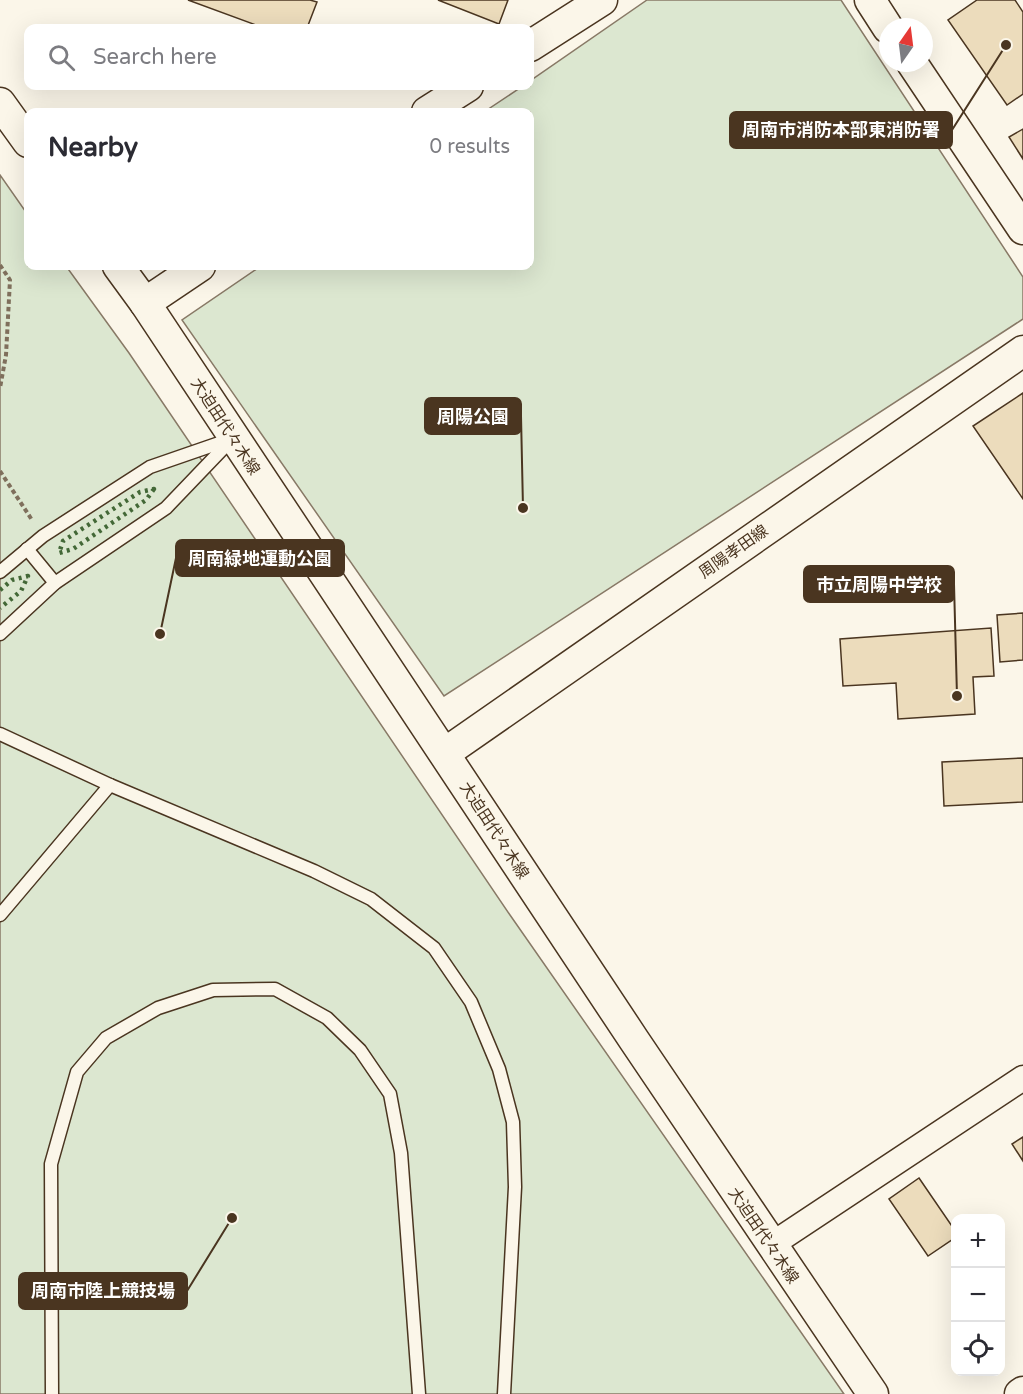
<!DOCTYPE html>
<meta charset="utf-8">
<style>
:root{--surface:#fff;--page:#f2f2f3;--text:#2b2b33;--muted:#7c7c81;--line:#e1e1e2}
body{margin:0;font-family:"Varela Round","Noto Sans JP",sans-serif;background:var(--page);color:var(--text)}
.controls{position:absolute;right:18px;bottom:18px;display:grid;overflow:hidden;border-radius:12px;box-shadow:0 6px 24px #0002}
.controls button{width:54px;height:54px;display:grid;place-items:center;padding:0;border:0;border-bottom:2px solid var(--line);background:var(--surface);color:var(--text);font:30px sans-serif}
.compass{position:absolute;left:879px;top:18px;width:54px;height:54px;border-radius:50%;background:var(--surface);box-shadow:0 6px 24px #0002;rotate:14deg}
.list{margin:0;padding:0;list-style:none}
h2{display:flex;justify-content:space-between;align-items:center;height:78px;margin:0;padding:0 24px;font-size:26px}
h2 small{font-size:20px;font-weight:400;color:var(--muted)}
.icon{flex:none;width:33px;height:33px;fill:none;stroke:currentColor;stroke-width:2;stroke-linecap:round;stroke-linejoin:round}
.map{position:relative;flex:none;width:1023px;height:1394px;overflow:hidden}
.search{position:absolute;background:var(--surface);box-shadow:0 6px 24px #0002;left:24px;top:24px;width:510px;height:66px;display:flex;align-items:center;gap:15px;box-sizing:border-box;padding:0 21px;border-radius:12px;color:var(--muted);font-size:22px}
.panel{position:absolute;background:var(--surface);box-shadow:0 6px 24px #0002;left:24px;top:108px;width:510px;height:162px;border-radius:12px}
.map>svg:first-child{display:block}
.green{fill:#dce7d0;stroke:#887966;stroke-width:1.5}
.building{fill:#ecdcbc;stroke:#4a3520;stroke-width:1.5}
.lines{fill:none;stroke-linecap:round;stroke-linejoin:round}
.service-casing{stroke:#4a3520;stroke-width:15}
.minor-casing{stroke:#4a3520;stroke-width:27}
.tertiary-casing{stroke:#4a3520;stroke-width:33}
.path{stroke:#7f6f5c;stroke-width:4;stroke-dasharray:4.5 3;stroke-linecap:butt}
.service{stroke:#fbf6e9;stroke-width:12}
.minor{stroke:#fbf6e9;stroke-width:24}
.tertiary{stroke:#fbf6e9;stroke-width:30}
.hedge{stroke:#436837;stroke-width:4.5;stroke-dasharray:3 4.5;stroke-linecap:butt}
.labels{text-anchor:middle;stroke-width:4.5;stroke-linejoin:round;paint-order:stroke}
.street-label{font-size:16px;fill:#4a3520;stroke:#fbf6e9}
.leader{fill:none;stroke:#4a3520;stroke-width:2}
.callout-dot{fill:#4a3520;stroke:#fbf6e9;stroke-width:2}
.callout{fill:#4a3520;stroke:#4a3520;stroke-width:2}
.callout-label{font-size:18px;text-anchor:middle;font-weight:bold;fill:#fff}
</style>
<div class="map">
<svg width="1023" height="1394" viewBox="0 0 1023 1394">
<rect width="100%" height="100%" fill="#fbf6e9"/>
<!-- green -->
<g class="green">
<path d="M647,0H841L1023,277V319L444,696L182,320L261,266H530V112H484L523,86H530V81Z"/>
<path d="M0,175L28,215V266H66L129,353L510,915L844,1394H0Z"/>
</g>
<!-- building -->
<g class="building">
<path d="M188,0H310L317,2L307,28H264Z"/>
<path d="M438,0H508L499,24Z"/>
<path d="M977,0H1015L1023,12V94L1007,105L948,20Z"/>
<path d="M1023,129V159L1009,137Z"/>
<path d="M1023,393V499L973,426Z"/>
<path d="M1023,613V660L1000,662L997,615Z"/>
<path d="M991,628L994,676L973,677L975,714L898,719L896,683L843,686L840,639Z"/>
<path d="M1023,758V802L944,806L942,762Z"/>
<path d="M1023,1137V1161L1012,1144Z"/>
<path d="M919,1178L956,1232V1237L928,1256L889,1199Z"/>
</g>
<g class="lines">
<defs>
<g id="service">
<path d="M27,549L55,583"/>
<path d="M0,572L43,536L150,467L231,439"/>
<path d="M0,634L55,583L166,508L233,438"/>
<path d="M0,734L110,785L314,871L371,899L434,948L471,1002L499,1069L513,1122L515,1187L504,1394"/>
<path d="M0,915L110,785"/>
<path d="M52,1394L51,1164L77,1072L106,1038L158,1008L213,990L275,989L327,1018L360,1050L390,1094L401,1153L419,1394"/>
</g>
<path id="minor" d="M771,1245L1023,1078"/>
<g id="tertiary">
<path d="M870,0L888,28"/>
<path d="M530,46L602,0"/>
<path d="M912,63L1023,229"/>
<path d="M0,103L28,142"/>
<path d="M427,112L468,86"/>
<path d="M118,266L145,303L634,1040L873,1394"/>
<path d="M145,303L200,266"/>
<path d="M445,753L1023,351"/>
<path d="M1020,1394L1023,1392"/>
</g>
</defs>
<!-- service casing -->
<use href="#service" class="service-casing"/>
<!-- minor casing -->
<use href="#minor" class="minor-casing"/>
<!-- tertiary casing -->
<use href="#tertiary" class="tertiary-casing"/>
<!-- path -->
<g class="path">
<path d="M0,265L10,280L6,355L0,388"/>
<path d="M0,471L32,520"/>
</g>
<!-- service -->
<use href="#service" class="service"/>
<!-- minor -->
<use href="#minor" class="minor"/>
<!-- tertiary -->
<use href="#tertiary" class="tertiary"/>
<!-- hedge -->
<g class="hedge">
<path d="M154,489L146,500L73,549L59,553L63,541L140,492Z"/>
<path d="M0,590L12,580L28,576L21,591L0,608"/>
</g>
</g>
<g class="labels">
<!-- street labels -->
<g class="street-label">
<text transform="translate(226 426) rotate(57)" y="6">大迫田代々木線</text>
<text transform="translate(733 551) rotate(-35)" y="6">周陽孝田線</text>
<text transform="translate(495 830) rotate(57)" y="6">大迫田代々木線</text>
<text transform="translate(764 1235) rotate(56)" y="6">大迫田代々木線</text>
</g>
</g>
<!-- callouts -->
<path class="leader" d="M1006 45L952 130M523 508L521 416M160 634L176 558M957 696L954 584M232 1218L187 1291"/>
<g class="callout-dot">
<circle cx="1006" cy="45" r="6"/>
<circle cx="523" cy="508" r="6"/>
<circle cx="160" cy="634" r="6"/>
<circle cx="957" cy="696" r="6"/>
<circle cx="232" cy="1218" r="6"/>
</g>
<g class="callout">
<rect x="730" y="112" width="222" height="36" rx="6"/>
<rect x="425" y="398" width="96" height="36" rx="6"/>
<rect x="176" y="540" width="168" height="36" rx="6"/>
<rect x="804" y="566" width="150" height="36" rx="6"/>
<rect x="19" y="1273" width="168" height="36" rx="6"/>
</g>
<g class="callout-label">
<text x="841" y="136">周南市消防本部東消防署</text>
<text x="473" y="423">周陽公園</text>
<text x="260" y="565">周南緑地運動公園</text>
<text x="879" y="591">市立周陽中学校</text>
<text x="103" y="1297">周南市陸上競技場</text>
</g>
</svg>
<div class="controls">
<button>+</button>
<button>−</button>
<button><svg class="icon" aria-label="locate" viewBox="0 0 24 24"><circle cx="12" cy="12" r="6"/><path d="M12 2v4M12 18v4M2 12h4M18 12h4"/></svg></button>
</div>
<svg class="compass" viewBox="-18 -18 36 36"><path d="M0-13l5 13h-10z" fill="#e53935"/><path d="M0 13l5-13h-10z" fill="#7c7c81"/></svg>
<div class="search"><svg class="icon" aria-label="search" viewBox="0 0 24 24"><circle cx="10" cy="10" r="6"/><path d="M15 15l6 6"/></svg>Search here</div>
<section class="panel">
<h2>Nearby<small>0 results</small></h2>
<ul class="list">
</ul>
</section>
</div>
